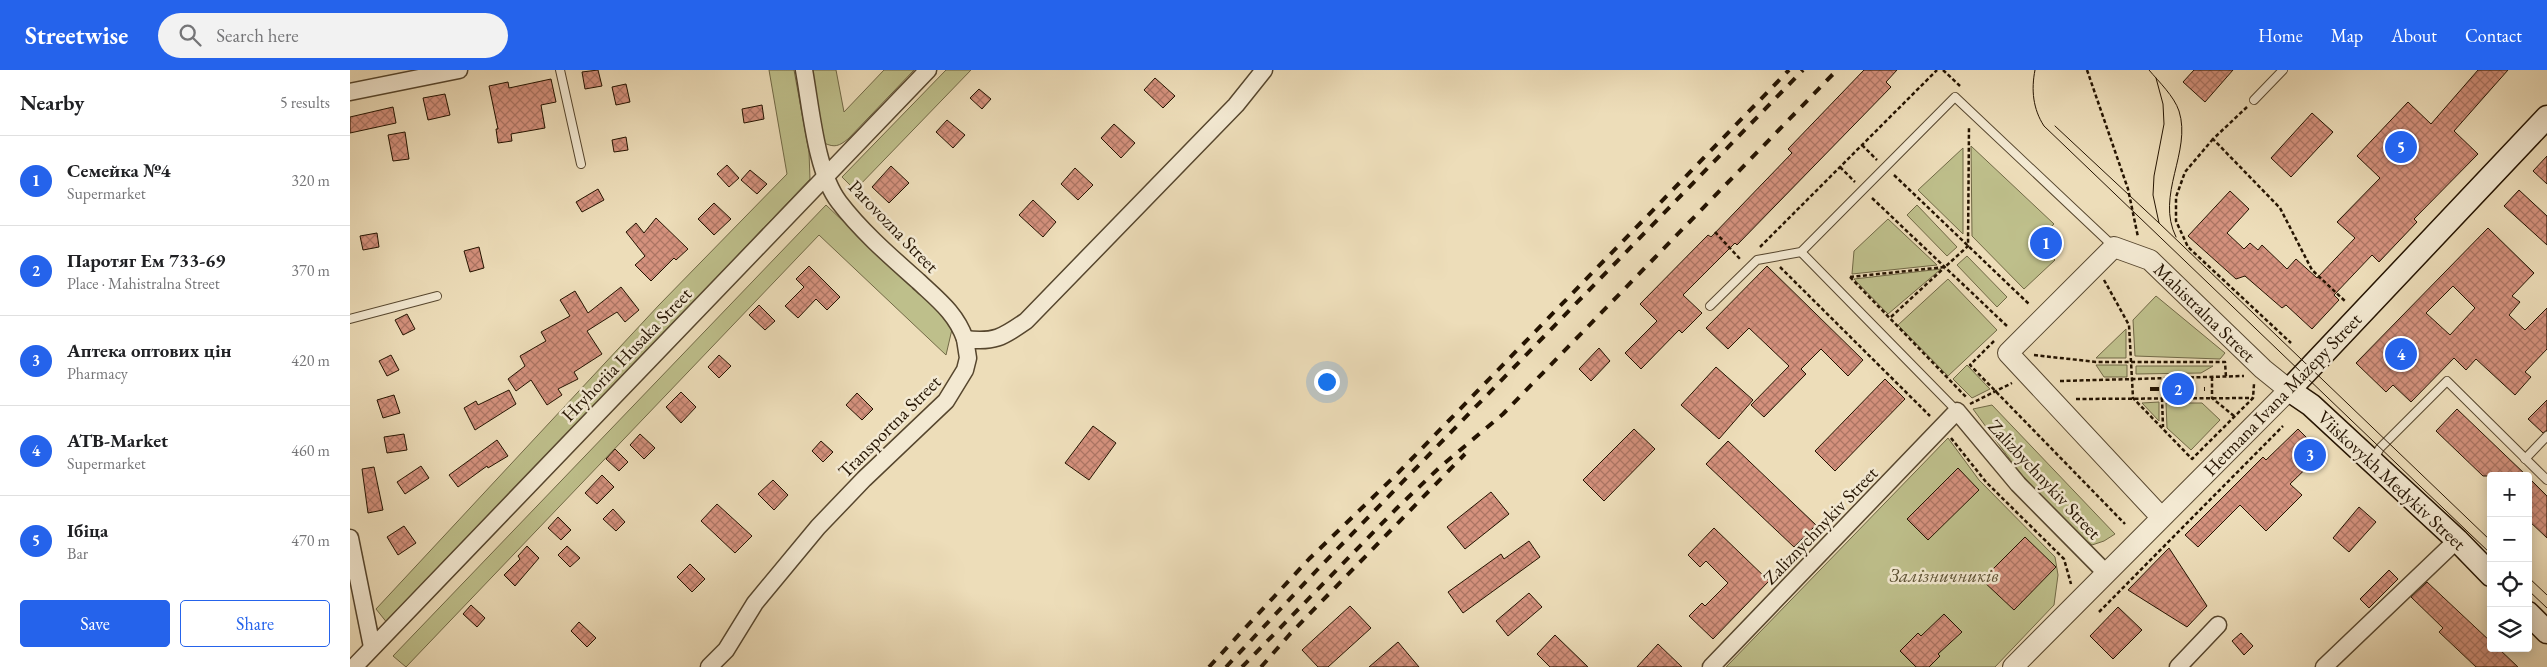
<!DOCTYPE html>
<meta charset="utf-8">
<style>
:root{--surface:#fff;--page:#f2f2f2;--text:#202124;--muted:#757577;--line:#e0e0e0;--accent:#2563eb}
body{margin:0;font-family:"EB Garamond",serif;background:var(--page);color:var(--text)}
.controls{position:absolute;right:15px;bottom:15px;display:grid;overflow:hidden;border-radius:5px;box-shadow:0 2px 12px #0003}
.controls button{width:45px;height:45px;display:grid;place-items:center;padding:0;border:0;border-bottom:1px solid var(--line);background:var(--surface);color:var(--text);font:25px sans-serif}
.you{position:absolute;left:976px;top:311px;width:18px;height:18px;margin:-12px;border:4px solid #fff;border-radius:50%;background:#1a73e8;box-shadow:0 0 0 8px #1a73e833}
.badge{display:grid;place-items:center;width:32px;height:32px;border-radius:50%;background:var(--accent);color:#fff;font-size:16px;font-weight:700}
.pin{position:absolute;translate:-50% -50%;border:2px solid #fff;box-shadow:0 1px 5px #0006}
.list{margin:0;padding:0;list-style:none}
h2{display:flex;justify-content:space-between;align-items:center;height:65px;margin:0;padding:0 20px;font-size:21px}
h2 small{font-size:16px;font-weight:400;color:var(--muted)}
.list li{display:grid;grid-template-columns:32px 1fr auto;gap:15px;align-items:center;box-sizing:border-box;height:90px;padding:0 20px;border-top:1px solid var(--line)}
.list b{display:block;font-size:19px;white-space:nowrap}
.list p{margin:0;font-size:16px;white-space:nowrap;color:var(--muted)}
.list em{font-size:16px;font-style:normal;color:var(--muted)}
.actions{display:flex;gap:10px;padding:15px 20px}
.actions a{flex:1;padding:11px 0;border:1px solid var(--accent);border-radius:5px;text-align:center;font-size:18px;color:var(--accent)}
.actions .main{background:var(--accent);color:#fff}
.icon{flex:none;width:28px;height:28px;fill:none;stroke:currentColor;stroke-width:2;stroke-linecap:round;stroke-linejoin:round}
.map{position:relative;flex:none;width:2197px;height:597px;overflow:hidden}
header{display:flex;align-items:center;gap:30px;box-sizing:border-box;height:70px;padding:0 25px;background:var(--accent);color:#fff}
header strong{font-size:24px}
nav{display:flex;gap:28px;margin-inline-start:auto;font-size:18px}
.search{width:350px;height:45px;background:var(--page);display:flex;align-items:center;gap:12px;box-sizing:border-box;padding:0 18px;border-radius:28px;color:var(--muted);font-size:19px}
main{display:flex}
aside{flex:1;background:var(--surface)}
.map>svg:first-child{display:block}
.green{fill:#bebf8b;stroke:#716946}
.building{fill:url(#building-cross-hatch);stroke:#241300;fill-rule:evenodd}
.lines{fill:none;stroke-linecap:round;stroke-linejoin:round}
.service-casing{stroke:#56462e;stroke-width:10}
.minor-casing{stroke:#56462e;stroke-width:19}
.tertiary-casing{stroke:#56462e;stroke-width:22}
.secondary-casing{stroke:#241300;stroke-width:25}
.path{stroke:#241300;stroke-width:2.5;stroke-dasharray:4 2.5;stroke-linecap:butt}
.service{stroke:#f3e9d2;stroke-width:8}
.minor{stroke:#f3e9d2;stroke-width:16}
.tertiary{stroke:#f3e9d2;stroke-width:20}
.secondary{stroke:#f3e9d2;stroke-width:22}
.tram{stroke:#241300;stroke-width:1}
.rail{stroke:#241300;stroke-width:4;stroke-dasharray:9 9;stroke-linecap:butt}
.labels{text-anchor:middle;stroke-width:5;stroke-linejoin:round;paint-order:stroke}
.street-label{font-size:19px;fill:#241300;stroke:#f3e9d2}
.park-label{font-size:19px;font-style:italic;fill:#5a4f31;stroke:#f3e9d2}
</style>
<header>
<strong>Streetwise</strong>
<div class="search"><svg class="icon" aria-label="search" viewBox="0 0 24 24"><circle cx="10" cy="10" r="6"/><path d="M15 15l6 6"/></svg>Search here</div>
<nav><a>Home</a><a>Map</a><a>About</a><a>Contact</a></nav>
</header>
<main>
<aside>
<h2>Nearby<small>5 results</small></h2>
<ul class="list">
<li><span class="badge">1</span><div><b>Семейка №4</b><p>Supermarket</p></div><em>320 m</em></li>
<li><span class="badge">2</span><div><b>Паротяг Ем 733-69</b><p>Place · Mahistralna Street</p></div><em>370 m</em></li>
<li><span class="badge">3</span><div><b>Аптека оптових цін</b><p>Pharmacy</p></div><em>420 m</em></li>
<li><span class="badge">4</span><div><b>ATB-Market</b><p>Supermarket</p></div><em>460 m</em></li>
<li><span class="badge">5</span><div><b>Ібіца</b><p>Bar</p></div><em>470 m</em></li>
</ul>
<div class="actions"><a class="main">Save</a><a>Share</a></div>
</aside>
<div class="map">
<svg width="2197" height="597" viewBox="0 0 2197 597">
<defs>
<pattern id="building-cross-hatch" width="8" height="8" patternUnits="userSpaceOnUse" patternTransform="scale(1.25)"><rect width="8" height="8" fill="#d4917d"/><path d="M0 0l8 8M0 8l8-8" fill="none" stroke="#ac7564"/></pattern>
</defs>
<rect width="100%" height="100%" fill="#edddb9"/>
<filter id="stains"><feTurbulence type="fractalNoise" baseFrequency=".004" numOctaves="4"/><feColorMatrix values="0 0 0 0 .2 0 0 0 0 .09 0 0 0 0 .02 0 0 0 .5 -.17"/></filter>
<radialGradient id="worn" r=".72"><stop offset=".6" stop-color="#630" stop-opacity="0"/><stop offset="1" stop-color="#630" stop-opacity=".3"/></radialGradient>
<!-- green -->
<g class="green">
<path d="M419,0H444L459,82L460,109L38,554L26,539L309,235L437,104Z"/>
<path d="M461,0H486L494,42L534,0H564L498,69C489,76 485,78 474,73Z"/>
<path d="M596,0H621L505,120L492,107Z"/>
<path d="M1621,76L1704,154L1686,171L1705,190L1674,219L1622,166Z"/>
<path d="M1613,78V164L1568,120Z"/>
<path d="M476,135L603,255L596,285L469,165L56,597L43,586Z"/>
<path d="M1567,135L1607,177L1597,186L1557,145Z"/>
<path d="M1538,149L1587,195L1502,204L1504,181Z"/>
<path d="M1617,186L1657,227L1647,237L1607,195Z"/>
<path d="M1591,199L1538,244L1504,209Z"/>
<path d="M1598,209L1647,260L1598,306L1548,255Z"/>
<path d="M1806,226L1875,283L1870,289L1785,286L1783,250Z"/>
<path d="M1776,259V288H1746Z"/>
<path d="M1617,295L1640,319L1622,328L1603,309Z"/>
<path d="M1746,295H1777V307H1754Z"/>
<path d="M1786,296H1863L1851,303L1786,304Z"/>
<path d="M1809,332V351L1792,333Z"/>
<path d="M1816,333H1852L1870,350L1841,380L1817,358Z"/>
<path d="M1642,335L1765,464L1754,471L1742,475C1693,439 1659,388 1623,339Z"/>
<path d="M1598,368L1629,410L1705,487L1708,505L1704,535L1645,597H1376Z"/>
</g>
<!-- building -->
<g class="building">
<path d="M248,0L252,16L235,19L232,2Z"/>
<path d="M1514,0H1547L1536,12L1541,17L1387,175L1385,173L1333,225L1352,243L1332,263L1329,260L1291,299L1275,283L1307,251L1290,234L1358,165L1361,167L1442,83L1438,79Z"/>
<path d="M1844,0H1883L1855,32L1833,12Z"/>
<path d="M2128,0H2158L2104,61L2128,84L2064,149L2067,152L2029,192L2022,185L1984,225L1989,230L1962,259L1936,235L1932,238L1895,206L1886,209L1838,166L1880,121L1899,139L1877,163L1894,179L1900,173L1908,180L1912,175L1937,199L1946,189L1967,208L2005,168L1987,152L2030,108L2007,86L2058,32L2081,54Z"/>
<path d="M805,8L825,26L813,38L794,20Z"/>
<path d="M201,9L206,32L191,35L195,58L161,64L162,71L148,73L146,59H148L139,16L158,12L159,18Z"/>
<path d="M276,14L280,32L266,35L262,17Z"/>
<path d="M629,19L641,29L632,39L620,28Z"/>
<path d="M95,24L100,45L78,50L73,28Z"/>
<path d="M412,35L414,49L394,53L392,39Z"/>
<path d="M43,37L46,53L0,63V47Z"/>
<path d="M1962,43L1983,62L1941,107L1921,88Z"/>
<path d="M597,50L615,65L603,78L586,62Z"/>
<path d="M764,54L785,73L771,88L751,68Z"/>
<path d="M55,62L59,89L43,91L38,65Z"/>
<path d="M276,67L278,80L264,82L262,70Z"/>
<path d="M2197,86V114L2183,101Z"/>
<path d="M377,95L389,108L379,117L367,104Z"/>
<path d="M541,96L559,113L539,133L522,117Z"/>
<path d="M725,98L743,115L728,130L711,114Z"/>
<path d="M400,100L417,114L407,124L391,110Z"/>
<path d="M248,119L254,130L232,142L226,132Z"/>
<path d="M2169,120L2197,146V175L2154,136Z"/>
<path d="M683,130L706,152L693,167L669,145Z"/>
<path d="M364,133L381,149L364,165L348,149Z"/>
<path d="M306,148L338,179L326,190L324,188L301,211L285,195L295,186L276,162L286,153L294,163Z"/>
<path d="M2138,158L2184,203L2162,226L2170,232L2159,245L2175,260L2197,238V279L2175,302L2181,307L2165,325L2126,289L2116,300L2104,288L2061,332L2043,315L2036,322L2006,293ZM2103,216L2125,238L2100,265L2076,243Z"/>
<path d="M27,163L29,177L13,180L10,166Z"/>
<path d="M129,177L134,198L120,202L114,181Z"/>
<path d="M459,196L490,227L477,240L466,229L448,248L435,236L454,217L446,209Z"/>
<path d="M1417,196L1513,290L1498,306L1471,279L1451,299L1456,304L1414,347L1401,335L1439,296L1399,258L1378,279L1356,258Z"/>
<path d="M271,217L289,240L275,252L267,242L237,261L252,284L224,302L228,309L208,319L212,325L197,335L181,310L166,321L158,309L175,296L170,286L196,271L191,262L220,246L210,230L225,221L238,243Z"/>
<path d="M409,235L425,251L415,260L399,245Z"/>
<path d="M57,244L65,259L53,265L45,250Z"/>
<path d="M1249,278L1260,291L1241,311L1229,299Z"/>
<path d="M41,285L49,300L37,306L29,291Z"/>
<path d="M369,285L381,296L369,308L358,297Z"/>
<path d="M1366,297L1403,330L1369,369L1331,335Z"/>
<path d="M1535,309L1555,329L1485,401L1465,381Z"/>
<path d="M159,320L166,334L125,360L114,338L126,331L128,335Z"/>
<path d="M331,322L346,337L331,353L316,337Z"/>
<path d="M507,323L523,339L512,350L496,335Z"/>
<path d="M44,325L50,343L33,348L27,330Z"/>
<path d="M2197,330V360L2193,363L2178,349Z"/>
<path d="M2107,339L2177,406H2133L2086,361Z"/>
<path d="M743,356L766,373L739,410L715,393Z"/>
<path d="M1284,359L1305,379L1254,431L1233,410Z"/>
<path d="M1948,359L1972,383L1940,414L1952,425L1916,461L1890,435L1848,477L1835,465L1913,387L1916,390Z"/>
<path d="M54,364L57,380L37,383L34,367Z"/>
<path d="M290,364L305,378L294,389L280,375Z"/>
<path d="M147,370L158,386L138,398L137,396L108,417L99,405Z"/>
<path d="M471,371L483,382L473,392L462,381Z"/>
<path d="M1378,371L1466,455L1444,477L1356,394Z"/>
<path d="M265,379L278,392L269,401L256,389Z"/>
<path d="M71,396L79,408L55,424L47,412Z"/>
<path d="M24,397L33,440L18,443L12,399Z"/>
<path d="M1608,398L1629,420L1578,470L1557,449Z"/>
<path d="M252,405L264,417L247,434L235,423Z"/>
<path d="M2178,407L2197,426V468L2178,450Z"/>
<path d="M423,410L438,425L424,440L408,424Z"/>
<path d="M1141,422L1159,444L1115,479L1097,457Z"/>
<path d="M367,434L402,466L385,483L351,451Z"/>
<path d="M2009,437L2026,452L1999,482L1983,468Z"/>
<path d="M263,439L275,452L266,461L253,449Z"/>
<path d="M208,447L221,460L211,470L198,458Z"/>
<path d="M54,456L66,473L48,485L37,467Z"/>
<path d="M1364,458L1419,511L1363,569L1339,546L1352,533L1355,536L1378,513L1356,491L1350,497L1338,485Z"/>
<path d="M1675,467L1706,497L1664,540L1632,510Z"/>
<path d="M1179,471L1190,487L1113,543L1098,522L1151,484L1154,489Z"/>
<path d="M177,476L189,488L165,516L154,505L170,489L168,486Z"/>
<path d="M217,476L230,488L220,497L208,485Z"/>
<path d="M1819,478L1857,536L1837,557L1778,520Z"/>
<path d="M340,494L355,509L342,522L327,507Z"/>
<path d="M2039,500L2048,509L2019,538L2010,529Z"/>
<path d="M2077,512L2141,572V578H2148L2168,597H2126L2089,562L2093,558L2061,527Z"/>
<path d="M1179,523L1192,537L1158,566L1146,551Z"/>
<path d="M121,535L135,548L127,557L113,544Z"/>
<path d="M1000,536L1021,558L978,597H968L952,580Z"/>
<path d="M1768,537L1792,560L1763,589L1740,566Z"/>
<path d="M1594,544L1612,562L1588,584L1590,586L1579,597H1566L1550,581L1568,563L1571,566Z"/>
<path d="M229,552L246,568L237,577L221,561Z"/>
<path d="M1891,563L1903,576L1894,585L1882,571Z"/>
<path d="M1205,565L1238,597H1200L1187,584Z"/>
<path d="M1048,572L1069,597H1019Z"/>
<path d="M1308,574L1332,597H1287Z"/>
</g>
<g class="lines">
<defs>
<g id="service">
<path d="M210,0L231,94"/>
<path d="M1904,30L1933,0"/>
<path d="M1451,182L1607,341"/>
<path d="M1360,236L1407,190L1451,182L1605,27L1763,176"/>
<path d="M0,249L87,226"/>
<path d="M2175,389L2197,366"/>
<path d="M2023,390L2030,378L2097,311L2197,410"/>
</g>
<g id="minor">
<path d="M454,0C461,38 466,102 489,132C511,161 541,187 568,211C587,229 606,243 615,269"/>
<path d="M0,22L109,0"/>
<path d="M0,468L22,577"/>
<path d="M4,597L578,0"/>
<path d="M359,597L376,580L405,533L468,457L514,409L596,331L615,300L618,288L615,269C644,273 653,267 676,251L886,35L914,0"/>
<path d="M1361,597L1607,341L1668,414L1755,502"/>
<path d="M1828,597L1868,555"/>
<path d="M1974,597L2107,470"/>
</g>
<path id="tertiary" d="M1663,597L1939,320L1913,299L1800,190L1764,177L1658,283L1811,447"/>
<g id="secondary">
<path d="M2141,505L2107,470L1961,335L1939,320L2197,47"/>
<path d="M2178,543L2197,562"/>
</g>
</defs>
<!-- service casing -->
<use href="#service" class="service-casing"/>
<!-- minor casing -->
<use href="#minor" class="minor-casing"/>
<!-- tertiary casing -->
<use href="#tertiary" class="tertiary-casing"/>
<!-- secondary casing -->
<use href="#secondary" class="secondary-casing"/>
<!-- path -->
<g class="path">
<path d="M1593,0L1610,16"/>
<path d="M1737,0L1778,119L1788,167"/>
<path d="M1897,37L1863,69L1930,138L1962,200L1996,232"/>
<path d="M1863,69L1835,102L1826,127V151L1838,177L1941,273"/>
<path d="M1512,75L1527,90"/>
<path d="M1490,97L1505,112"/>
<path d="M1544,105L1680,235"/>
<path d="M1522,128L1658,257"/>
<path d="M1365,162L1391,190"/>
<path d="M1410,177L1587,0"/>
<path d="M1430,197L1580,346"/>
<path d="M1500,207L1595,197L1618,176L1619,56"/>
<path d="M1500,207L1617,328"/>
<path d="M1754,210L1779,255L1783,328L1842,389L1903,328L1904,314"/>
<path d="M1541,247L1594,198"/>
<path d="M1644,271L1620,295L1775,454"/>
<path d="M1684,285L1746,292H1875L1876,307"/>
<path d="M1862,307V328L1884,346"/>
<path d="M1710,311L1894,306"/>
<path d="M1812,328L1813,357"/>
<path d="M1726,329L1903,328"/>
<path d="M1620,334L1662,313"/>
<path d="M1601,368L1636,412L1714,489L1721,514"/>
<path d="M1749,542L1933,356"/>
</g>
<!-- service -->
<use href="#service" class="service"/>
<!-- minor -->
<use href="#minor" class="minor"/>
<!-- tertiary -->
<use href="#tertiary" class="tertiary"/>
<!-- secondary -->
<use href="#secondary" class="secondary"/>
<!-- tram -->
<g class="tram">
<path d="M1685,0C1681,20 1683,39 1694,56L2141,484"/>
<path d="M1799,0C1809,12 1824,26 1829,41C1842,82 1805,125 1826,167"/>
<path d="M1806,8L1813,34L1814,54L1804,106L1803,125L1809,153L2141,471"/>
<path d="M1705,56L1809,153"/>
<path d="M2178,507L2197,525"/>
<path d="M2178,520L2197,538"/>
</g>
<!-- rail -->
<g class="rail">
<path d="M1800,319H1855"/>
<path d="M859,597L959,489L1047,404L1439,0"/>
<path d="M876,597L967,500L1453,0"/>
<path d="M892,597L1047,438L1090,397L1153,344L1487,0"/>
<path d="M911,597L940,564L1115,384"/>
</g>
</g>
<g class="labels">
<!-- street labels -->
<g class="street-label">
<text transform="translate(544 156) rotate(46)" y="7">Parovozna Street</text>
<text transform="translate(1855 242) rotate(44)" y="7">Mahistralna Street</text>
<text transform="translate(276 284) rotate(-46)" y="7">Hryhoriia Husaka Street</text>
<text transform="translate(1932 324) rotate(-46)" y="7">Hetmana Ivana Mazepy Street</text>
<text transform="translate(539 356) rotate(-45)" y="7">Transportna Street</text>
<text transform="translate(1695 409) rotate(47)" y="7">Zalizbychnykiv Street</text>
<text transform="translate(2042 410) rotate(43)" y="7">Viiskovykh Medykiv Street</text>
<text transform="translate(1470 455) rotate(-46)" y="7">Zaliznychnykiv Street</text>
</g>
<!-- park labels -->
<g class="park-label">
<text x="1594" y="512">Залізничників</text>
</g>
</g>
<rect width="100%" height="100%" filter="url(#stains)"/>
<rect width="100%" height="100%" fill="url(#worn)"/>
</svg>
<div class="controls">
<button>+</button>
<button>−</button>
<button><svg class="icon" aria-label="locate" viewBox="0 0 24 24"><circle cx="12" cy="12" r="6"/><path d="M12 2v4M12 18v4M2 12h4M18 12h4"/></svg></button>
<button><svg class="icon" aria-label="layers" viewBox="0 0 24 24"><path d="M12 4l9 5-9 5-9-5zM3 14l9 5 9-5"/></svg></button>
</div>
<div class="you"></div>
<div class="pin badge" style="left:1696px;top:173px">1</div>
<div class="pin badge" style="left:1828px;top:319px">2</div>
<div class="pin badge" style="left:1960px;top:385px">3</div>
<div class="pin badge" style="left:2051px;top:284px">4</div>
<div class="pin badge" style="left:2051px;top:77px">5</div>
</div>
</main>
